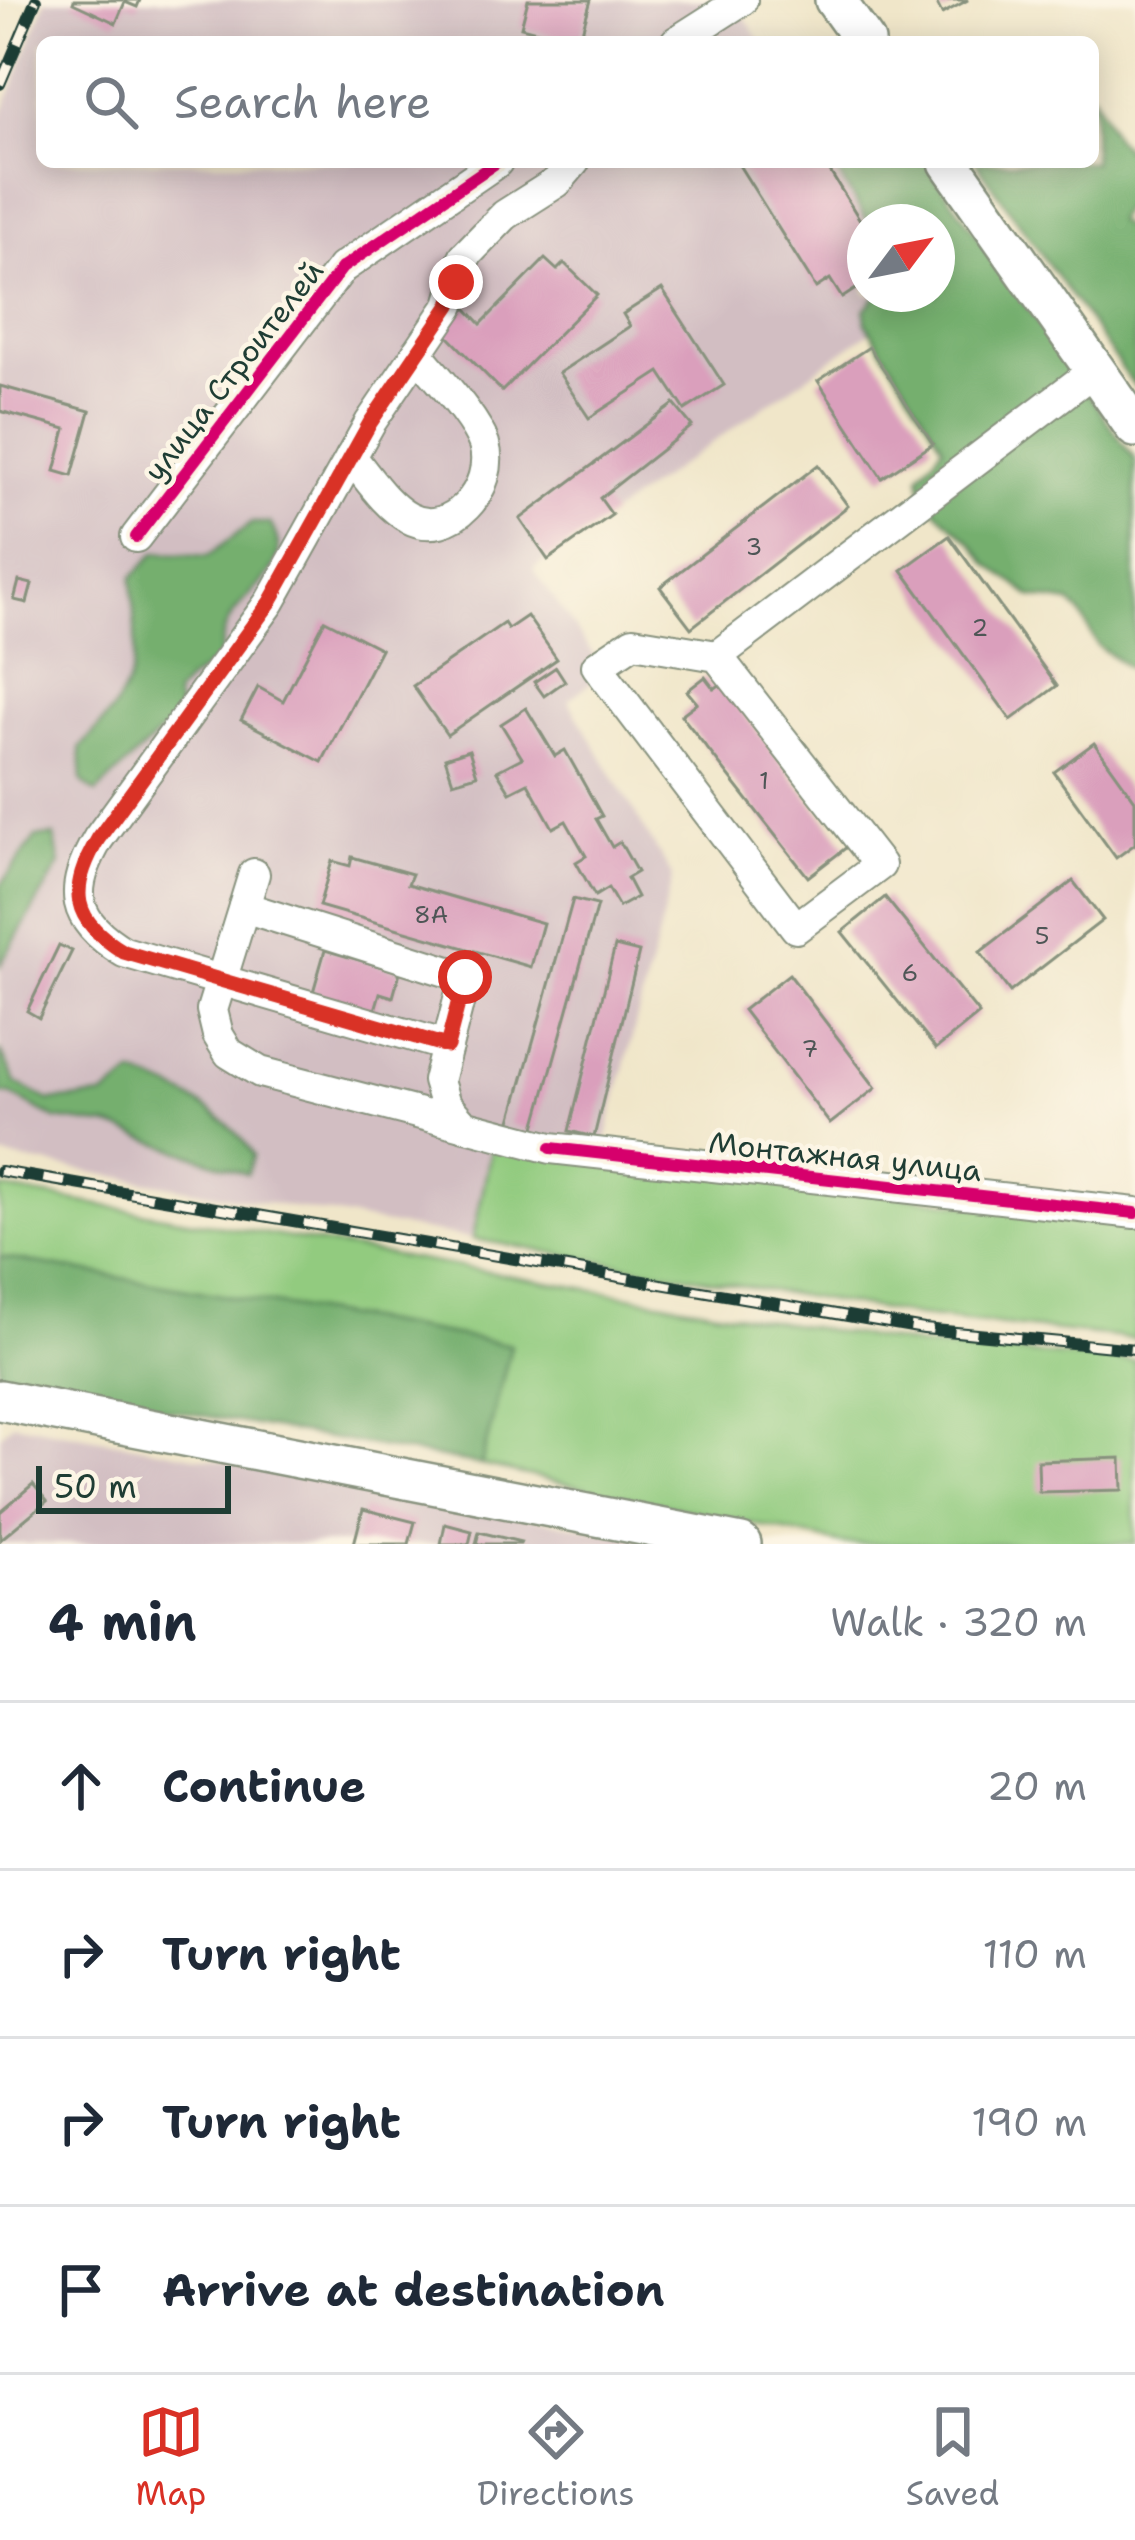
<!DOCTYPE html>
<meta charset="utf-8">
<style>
:root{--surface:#fff;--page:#f2f2f3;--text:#1f2937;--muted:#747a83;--line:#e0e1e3;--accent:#d93025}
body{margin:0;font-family:"Shantell Sans",sans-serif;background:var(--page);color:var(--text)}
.compass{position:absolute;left:847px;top:204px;width:108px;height:108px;border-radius:50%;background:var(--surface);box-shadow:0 6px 30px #0003;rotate:58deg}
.scale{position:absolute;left:36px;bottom:30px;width:195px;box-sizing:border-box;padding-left:12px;border:6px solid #1f3d34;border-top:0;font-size:33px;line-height:42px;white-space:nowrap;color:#1f3d34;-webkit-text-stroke:9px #fcf5e5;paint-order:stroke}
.stop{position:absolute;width:36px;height:36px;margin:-27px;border:9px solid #d93025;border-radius:50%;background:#fff}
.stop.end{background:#d93025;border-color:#fff;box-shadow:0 3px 12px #0008}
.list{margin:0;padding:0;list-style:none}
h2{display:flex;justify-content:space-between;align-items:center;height:156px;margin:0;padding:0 48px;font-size:51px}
h2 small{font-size:39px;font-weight:400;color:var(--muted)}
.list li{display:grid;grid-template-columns:78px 1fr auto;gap:36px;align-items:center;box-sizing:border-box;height:168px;padding:0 48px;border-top:3px solid var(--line)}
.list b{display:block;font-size:45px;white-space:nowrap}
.list em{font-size:39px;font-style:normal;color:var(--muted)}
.icon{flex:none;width:66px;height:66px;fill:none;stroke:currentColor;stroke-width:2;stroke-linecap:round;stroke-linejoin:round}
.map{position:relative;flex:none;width:1135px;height:1544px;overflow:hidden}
.search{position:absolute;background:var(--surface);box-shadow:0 6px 30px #0003;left:36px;right:36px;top:36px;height:132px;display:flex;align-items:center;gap:30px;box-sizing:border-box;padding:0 42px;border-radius:18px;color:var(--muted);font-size:45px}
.sheet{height:828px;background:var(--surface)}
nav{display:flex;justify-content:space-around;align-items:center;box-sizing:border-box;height:168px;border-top:3px solid var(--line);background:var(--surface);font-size:33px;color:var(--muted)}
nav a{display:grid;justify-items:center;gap:6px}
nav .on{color:var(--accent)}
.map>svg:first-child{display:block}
.industrial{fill:#d2bec2}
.green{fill:#92cb7f;stroke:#58845a;stroke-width:3}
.forest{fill:#75af6e;stroke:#4a7651;stroke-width:3}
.building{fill:#da9fbc}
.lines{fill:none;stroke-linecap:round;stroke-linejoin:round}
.minor-casing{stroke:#88927e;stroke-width:34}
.major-casing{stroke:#88927e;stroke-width:44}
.minor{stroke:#fff;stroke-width:30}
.major{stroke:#fff;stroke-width:39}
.rail-casing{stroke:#1f3d34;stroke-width:12}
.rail{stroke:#fcf5e5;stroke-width:8;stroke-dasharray:22;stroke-linecap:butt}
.cycleway-casing{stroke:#fcf5e5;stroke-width:20}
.cycleway{stroke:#d6006c;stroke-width:12}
.route{stroke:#d93025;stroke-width:15}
.labels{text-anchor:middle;stroke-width:9;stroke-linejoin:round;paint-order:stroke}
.number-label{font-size:24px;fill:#4e5656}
.street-label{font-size:30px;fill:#1f3d34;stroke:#fcf5e5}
</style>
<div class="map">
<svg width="1135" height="1544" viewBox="0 0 1135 1544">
<rect width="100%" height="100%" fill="#fcf5e5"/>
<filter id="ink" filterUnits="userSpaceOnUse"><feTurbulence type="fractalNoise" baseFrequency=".00833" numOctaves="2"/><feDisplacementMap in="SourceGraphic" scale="24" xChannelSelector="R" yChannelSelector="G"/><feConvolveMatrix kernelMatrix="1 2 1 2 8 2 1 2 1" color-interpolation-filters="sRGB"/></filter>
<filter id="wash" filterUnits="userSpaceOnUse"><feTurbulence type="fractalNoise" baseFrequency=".004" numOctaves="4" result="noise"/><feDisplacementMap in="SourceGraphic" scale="48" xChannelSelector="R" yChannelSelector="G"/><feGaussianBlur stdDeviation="2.7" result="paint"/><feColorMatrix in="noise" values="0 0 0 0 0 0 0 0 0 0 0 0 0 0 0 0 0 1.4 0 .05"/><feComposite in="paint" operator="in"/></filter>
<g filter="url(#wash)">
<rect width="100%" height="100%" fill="#f0e6c9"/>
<!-- industrial -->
<g class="industrial">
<path d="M46,0H761L742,13L761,42H42V162H840L879,222H865V294H924L533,569L605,671L568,700L673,877L599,1167L493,1142L473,1239L0,1156V120Z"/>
<path d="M13,1423L326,1480L672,1544H0V1435Z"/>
</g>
<!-- green -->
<g class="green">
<path d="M493,1141L1135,1227V1339L918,1316L473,1239Z"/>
<path d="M0,1188L920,1346L1135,1361V1544H845L481,1465L511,1345L0,1257Z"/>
</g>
<!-- forest -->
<g class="forest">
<path d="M1093,93L1114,137L1135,157V205H1126L1116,221L1135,234V387L976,162H1093Z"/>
<path d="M831,162H925L1135,460V672L1098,646L1080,613L1070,603L1032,597L988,564L972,543L924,499L920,475L943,446L866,323L865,310L878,294H937V222H868Z"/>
<path d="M252,523H270C298,571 249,584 228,622C222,632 221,648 219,660L187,681L175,695L180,714L96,793L82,782L80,748C144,681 137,666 132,578L156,552L208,556Z"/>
<path d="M54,836L60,864L0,965V886L36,837Z"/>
<path d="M0,1050L16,1083L49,1101L104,1096L134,1075C174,1086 235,1118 253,1156L247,1174L109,1126L56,1119L9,1094H0Z"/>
<path d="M0,1257L511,1345L481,1465L0,1380Z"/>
</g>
<g id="blocks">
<!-- building -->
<g class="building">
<path d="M74,0H140L137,7L125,2L116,23L73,3Z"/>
<path d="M528,0H591L579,42L521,27Z"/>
<path d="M935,0H968L942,14Z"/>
<path d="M737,162H824L865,228V283L842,298L830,279L816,288Z"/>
<path d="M545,259L557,270L564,263L597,295L502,391L442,330L465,307L481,324Z"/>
<path d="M662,289L724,385L685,410L660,372L589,418L559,373L630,326L623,314Z"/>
<path d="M869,347L933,444L882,478L818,381Z"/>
<path d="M0,386L90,411L72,476L55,471L66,429L0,411Z"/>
<path d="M674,404L692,426L600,498L612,515L548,560L520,519Z"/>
<path d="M818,465L848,506L691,628L660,587Z"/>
<path d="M949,536L1057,686L1011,720L902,570Z"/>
<path d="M19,581L32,584L27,603L14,600Z"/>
<path d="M527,616L557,659L447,735L413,686L504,623L508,629Z"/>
<path d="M325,620L381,649L322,762L241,720L258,687L283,701Z"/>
<path d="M556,667L565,681L544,696L534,682Z"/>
<path d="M705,677L714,689L721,684L847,847L808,877L681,715L697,703L687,691Z"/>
<path d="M526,708L555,756L565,750L602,816L596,819L612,847L620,842L637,872L627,878L637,897L619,907L608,888L595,896L576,862L586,856L566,821L553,828L528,783L510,792L497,771L522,758L501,724Z"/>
<path d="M1094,743L1135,800V844L1116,858L1054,772Z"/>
<path d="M469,750L477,775L453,782L445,758Z"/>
<path d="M352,857L412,874L408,884L543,923L531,967L319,906L332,861L350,866Z"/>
<path d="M1073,881L1103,920L1010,992L980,952Z"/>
<path d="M885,897L979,1014L936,1049L842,932Z"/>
<path d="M573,899L597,905L534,1131L510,1124Z"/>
<path d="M59,945L72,951L39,1018L27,1011Z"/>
<path d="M615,946L639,952L594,1137L569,1131Z"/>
<path d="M325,950L400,972L393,997L380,993L375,1010L313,992Z"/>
<path d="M789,974L876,1088L830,1124L743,1010Z"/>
<path d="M1121,1458L1122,1490L1039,1492L1038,1461Z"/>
<path d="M33,1484L47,1501L0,1540V1512Z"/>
<path d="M363,1509L415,1522L409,1544H354Z"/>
<path d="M445,1524L472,1531L469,1544H441Z"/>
<path d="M479,1532L521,1542L520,1544H476Z"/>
</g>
</g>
</g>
<g filter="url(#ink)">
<use href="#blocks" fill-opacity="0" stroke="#88927e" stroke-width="3"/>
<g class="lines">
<defs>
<g id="minor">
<path d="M676,42L742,0"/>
<path d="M351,457C368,477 385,505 409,518C450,540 497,488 484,444C475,417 436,377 417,353"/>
<path d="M136,537L342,268L497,162"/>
<path d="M717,656L880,865L796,928L597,666L633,642L717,656L1095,370"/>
<path d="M254,874L212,1010L218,1035L229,1053L260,1072L551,1148L1135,1213"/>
<path d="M244,907L465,977L438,1081L445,1104L465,1126"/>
<path d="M447,1046L124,952C71,920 68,890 98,839L270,602L370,423L450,305L464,257L505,215L557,182L574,162"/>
</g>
<g id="major">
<path d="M835,0L865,42"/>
<path d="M949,162L1135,427"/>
<path d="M0,1400L741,1544"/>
</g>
</defs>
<!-- minor casing -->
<use href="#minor" class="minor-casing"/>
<!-- major casing -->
<use href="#major" class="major-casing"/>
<!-- minor -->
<use href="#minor" class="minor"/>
<!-- major -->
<use href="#major" class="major"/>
<defs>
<g id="rail">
<path d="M0,84L36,0"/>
<path d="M0,1171L924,1329L1135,1349"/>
</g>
</defs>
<!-- rail casing -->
<use href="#rail" class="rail-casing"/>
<!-- rail -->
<use href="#rail" class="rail"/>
<defs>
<g id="cycleway">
<path d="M136,537L342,268L497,162"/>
<path d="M551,1148L1135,1213"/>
</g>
</defs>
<!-- cycleway casing -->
<use href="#cycleway" class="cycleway-casing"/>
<!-- cycleway -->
<use href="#cycleway" class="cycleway"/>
</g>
</g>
<g class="lines" filter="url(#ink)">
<!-- route -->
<path class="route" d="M456,282L450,305L370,423L270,602L98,839C68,890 71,920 124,952L447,1046L465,977"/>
</g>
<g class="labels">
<!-- number labels -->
<g class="number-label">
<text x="754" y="555">3</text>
<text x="980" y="636">2</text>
<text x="764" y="789">1</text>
<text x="431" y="923">8А</text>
<text x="1042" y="944">5</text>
<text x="910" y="981">6</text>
<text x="810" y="1057">7</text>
</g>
<!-- street labels -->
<g class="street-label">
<text transform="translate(234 371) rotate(-52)" y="10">улица Строителей</text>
<text transform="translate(845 1157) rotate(6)" y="10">Монтажная улица</text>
</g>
</g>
</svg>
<svg class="compass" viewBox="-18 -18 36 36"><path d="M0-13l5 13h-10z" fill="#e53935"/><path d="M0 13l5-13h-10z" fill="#747a83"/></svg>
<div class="scale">50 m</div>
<div class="stop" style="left:465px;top:977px"></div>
<div class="stop end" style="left:456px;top:282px"></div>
<div class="search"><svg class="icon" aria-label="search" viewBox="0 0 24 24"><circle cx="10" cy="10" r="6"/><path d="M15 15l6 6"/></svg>Search here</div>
</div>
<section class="sheet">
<h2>4 min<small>Walk · 320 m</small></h2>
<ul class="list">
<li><svg class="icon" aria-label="ahead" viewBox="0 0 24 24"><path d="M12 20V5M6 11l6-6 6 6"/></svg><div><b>Continue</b></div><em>20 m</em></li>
<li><svg class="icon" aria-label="right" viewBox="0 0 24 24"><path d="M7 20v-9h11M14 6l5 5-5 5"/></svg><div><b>Turn right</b></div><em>110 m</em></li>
<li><svg class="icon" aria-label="right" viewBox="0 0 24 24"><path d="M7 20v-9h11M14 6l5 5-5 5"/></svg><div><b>Turn right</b></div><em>190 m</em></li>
<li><svg class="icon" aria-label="arrive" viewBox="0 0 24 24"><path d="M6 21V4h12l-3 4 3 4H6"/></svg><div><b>Arrive at destination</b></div></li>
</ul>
</section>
<nav>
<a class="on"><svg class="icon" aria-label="map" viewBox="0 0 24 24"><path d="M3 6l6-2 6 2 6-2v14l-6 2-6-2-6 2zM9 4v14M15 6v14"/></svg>Map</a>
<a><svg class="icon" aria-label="directions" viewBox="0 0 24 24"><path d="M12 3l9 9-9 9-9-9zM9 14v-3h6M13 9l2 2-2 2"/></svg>Directions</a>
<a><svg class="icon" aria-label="saved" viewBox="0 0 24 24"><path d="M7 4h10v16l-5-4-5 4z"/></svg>Saved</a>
</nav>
